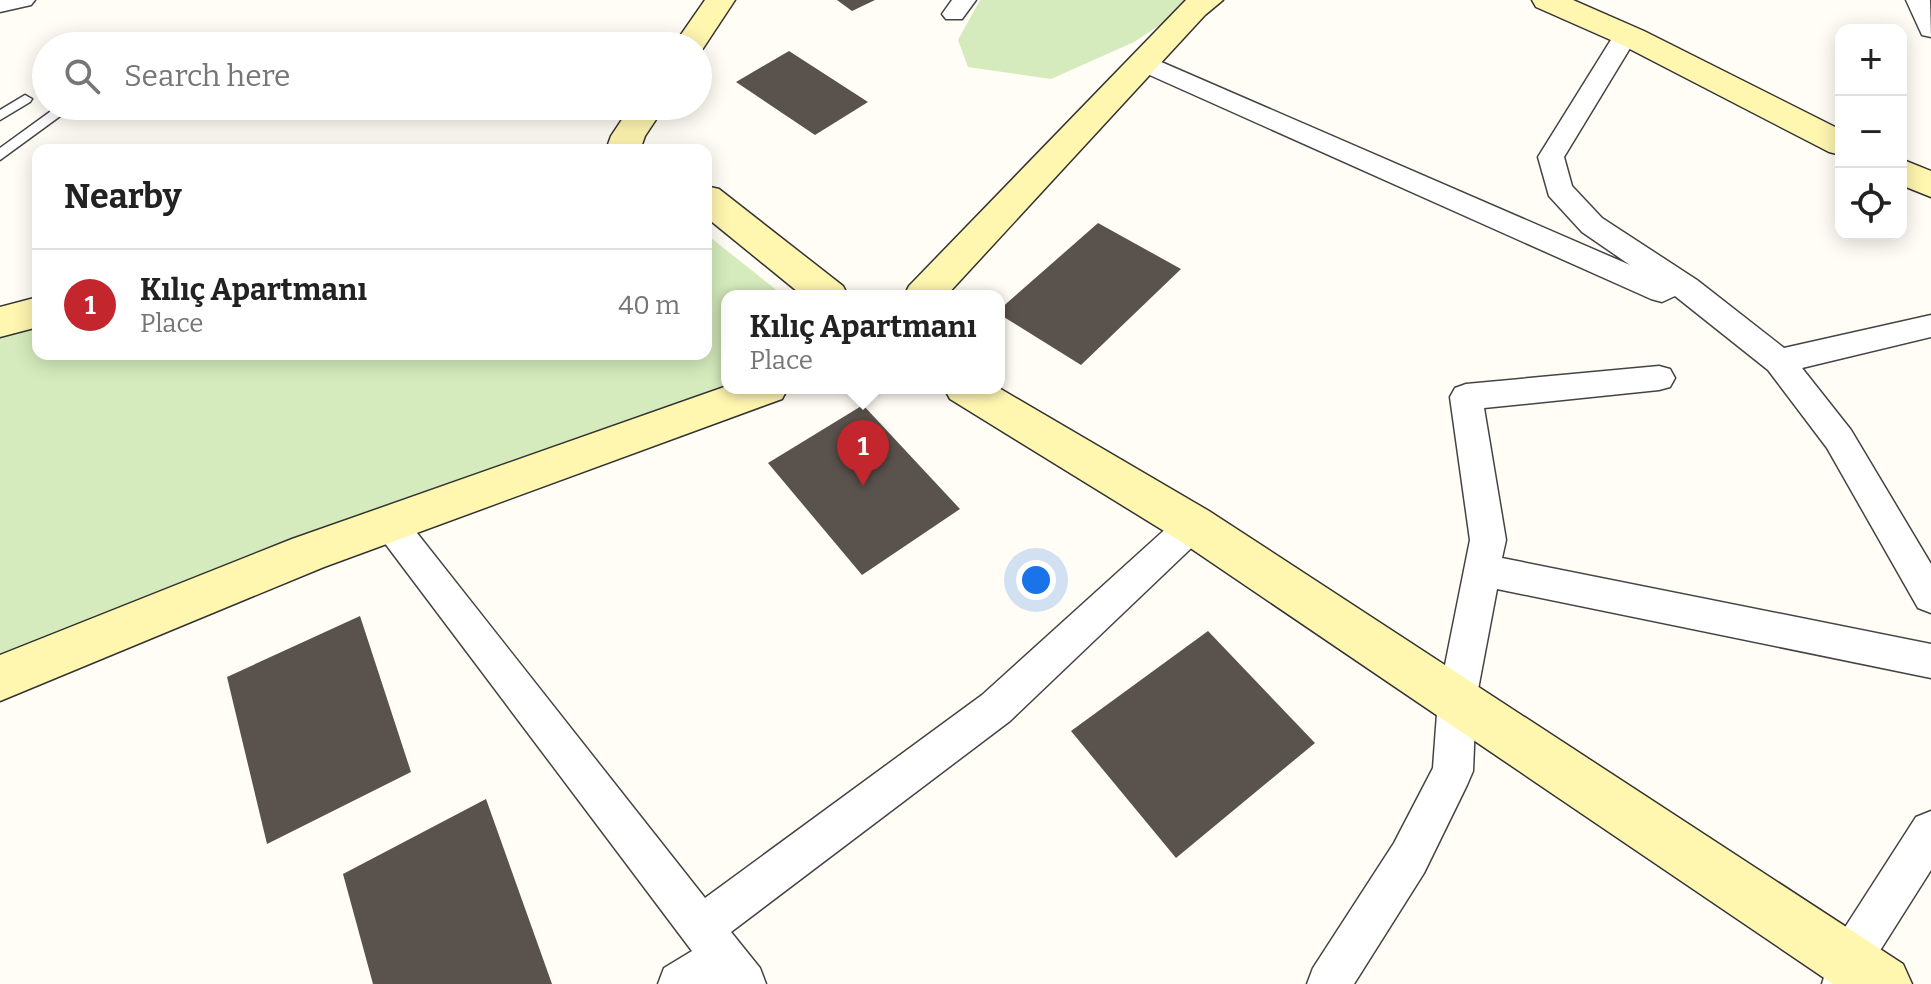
<!DOCTYPE html>
<meta charset="utf-8">
<style>
:root{--surface:#fff;--page:#f6f6f6;--text:#222;--muted:#767676;--line:#e0e0e0;--accent:#c4262e}
body{margin:0;font-family:Bitter,serif;background:var(--page);color:var(--text)}
.controls{position:absolute;right:24px;top:24px;display:grid;overflow:hidden;border-radius:16px;box-shadow:0 4px 20px #0003}
.controls button{width:72px;height:72px;display:grid;place-items:center;padding:0;border:0;border-bottom:2px solid var(--line);background:var(--surface);color:var(--text);font:40px sans-serif}
.you{position:absolute;left:1036px;top:580px;width:28px;height:28px;margin:-20px;border:6px solid #fff;border-radius:50%;background:#1a73e8;box-shadow:0 0 0 12px #1a73e833}
.badge{display:grid;place-items:center;width:52px;height:52px;border-radius:50%;background:var(--accent);color:#fff;font-size:26px;font-weight:700}
.pin{position:absolute;translate:-50% -66px;filter:drop-shadow(0 2px 4px #0008)}
.pin::after{content:'';position:absolute;top:42px;width:28px;height:24px;background:inherit;clip-path:polygon(0 0,100% 0,50% 100%)}
.popup{position:absolute;left:721px;top:290px;width:284px;height:104px;box-sizing:border-box;display:grid;place-content:center;border-radius:16px;background:var(--surface);filter:drop-shadow(0 2px 6px #0005);font-size:26px;white-space:nowrap;color:var(--muted)}
.popup b{font-size:30px;color:var(--text)}
.popup::after{content:'';position:absolute;left:50%;top:100%;margin-left:-16px;border:16px solid transparent;border-top-color:var(--surface)}
.list{margin:0;padding:0;list-style:none}
h2{display:flex;justify-content:space-between;align-items:center;height:104px;margin:0;padding:0 32px;font-size:34px}
h2 small{font-size:26px;font-weight:400;color:var(--muted)}
.list li{display:grid;grid-template-columns:52px 1fr auto;gap:24px;align-items:center;box-sizing:border-box;height:112px;padding:0 32px;border-top:2px solid var(--line)}
.list b{display:block;font-size:30px;white-space:nowrap}
.list p{margin:0;font-size:26px;white-space:nowrap;color:var(--muted)}
.list em{font-size:26px;font-style:normal;color:var(--muted)}
.icon{flex:none;width:44px;height:44px;fill:none;stroke:currentColor;stroke-width:2;stroke-linecap:round;stroke-linejoin:round}
.map{position:relative;flex:none;width:1931px;height:984px;overflow:hidden}
.search{position:absolute;background:var(--surface);box-shadow:0 4px 20px #0003;left:32px;top:32px;width:680px;height:88px;display:flex;align-items:center;gap:20px;box-sizing:border-box;padding:0 28px;border-radius:44px;color:var(--muted);font-size:30px}
.panel{position:absolute;background:var(--surface);box-shadow:0 4px 20px #0003;left:32px;top:144px;width:680px;height:216px;border-radius:16px}
.map>svg:first-child{display:block}
.green{fill:#d5ebbd}
.building{fill:#5a524d}
.lines{fill:none;stroke-linecap:round;stroke-linejoin:round}
.lane-casing{stroke:#444;stroke-width:3}
.street-casing{stroke:#444;stroke-width:3}
.secondary-casing{stroke:#333;stroke-width:3}
.lane{fill:#fff;fill-rule:evenodd}
.street{fill:#fff;fill-rule:evenodd}
.secondary{fill:#fff6b0;fill-rule:evenodd}
</style>
<div class="map">
<svg width="1931" height="984" viewBox="0 0 1931 984">
<rect width="100%" height="100%" fill="#fffdf5"/>
<!-- green -->
<g class="green">
<path d="M980,0H1198L1134,42L1051,79L968,67L958,40Z"/>
<path d="M706,234L784,296H727V384L0,657V338L38,328V354H706Z"/>
</g>
<!-- building -->
<g class="building">
<path d="M837,0H875L852,11Z"/>
<path d="M789,51L868,102L815,135L736,82Z"/>
<path d="M1098,223L1181,269L1081,365L999,314V310Z"/>
<path d="M863,405L960,509L862,575L768,463Z"/>
<path d="M360,616L411,772L267,844L227,677Z"/>
<path d="M1208,631L1315,743L1176,858L1071,731Z"/>
<path d="M486,799L552,984H373L343,874Z"/>
</g>
<g class="lines">
<defs>
<g id="lane">
<path d="M25,95L32,99L30,102L0,120V110Z"/>
<path d="M58,106H74L0,160V148Z"/>
</g>
<g id="street">
<path d="M0,0H35L31,5L0,12Z"/>
<path d="M952,0H976L962,19H946L942,14Z"/>
<path d="M1906,0H1930L1931,37L1922,35Z"/>
<path d="M1626,28L1635,30L1638,35L1564,157L1572,186L1602,218L1697,280L1784,348L1931,315V337L1802,368L1851,430L1931,564V613L1918,608L1827,448L1768,370L1675,296L1662,302L1651,299L1134,68L1130,63L1134,58H1152L1630,265L1582,232L1549,196L1538,157L1614,35L1617,30Z"/>
<path d="M1659,366L1670,369L1675,378L1670,387L1659,390L1484,408L1506,540L1502,558L1931,644V678L1497,589L1476,700L1473,771L1467,785L1424,873L1354,984H1307L1313,968L1394,843L1433,768L1438,700L1470,540L1450,397L1455,388L1466,384Z"/>
<path d="M390,509L402,514L705,898L982,695L1181,515L1193,510L1205,515L1210,525L1205,535L1010,721L731,932L760,968L766,984H658L664,968L692,951L378,534L373,524L378,514Z"/>
<path d="M1931,811V870L1869,968L1866,984H1822L1833,946L1916,817Z"/>
</g>
<g id="secondary">
<path d="M705,0H735L700,53L698,46H673Z"/>
<path d="M1186,0H1223L1205,15L946,296H904L909,286Z"/>
<path d="M1532,0H1573L1644,31L1841,130V155L1829,152L1622,45L1536,7Z"/>
<path d="M631,106H665L645,136L640,150H606L611,136Z"/>
<path d="M1901,159L1931,171V197L1901,185Z"/>
<path d="M706,186L719,189L843,286L848,296H803L706,217Z"/>
<path d="M38,297V327L0,337V307Z"/>
<path d="M727,386V388H788L782,399L324,567L0,701V655L292,539Z"/>
<path d="M944,388H999L1209,511L1903,964L1912,984H1833L1177,539L950,399Z"/>
</g>
</defs>
<!-- lane casing -->
<use href="#lane" class="lane-casing"/>
<!-- street casing -->
<use href="#street" class="street-casing"/>
<!-- secondary casing -->
<use href="#secondary" class="secondary-casing"/>
<!-- lane -->
<use href="#lane" class="lane"/>
<!-- street -->
<use href="#street" class="street"/>
<!-- secondary -->
<use href="#secondary" class="secondary"/>
</g>
</svg>
<div class="controls">
<button>+</button>
<button>−</button>
<button><svg class="icon" aria-label="locate" viewBox="0 0 24 24"><circle cx="12" cy="12" r="6"/><path d="M12 2v4M12 18v4M2 12h4M18 12h4"/></svg></button>
</div>
<div class="you"></div>
<div class="pin badge" style="left:863px;top:486px">1</div>
<div class="popup"><b>Kılıç Apartmanı</b>Place</div>
<div class="search"><svg class="icon" aria-label="search" viewBox="0 0 24 24"><circle cx="10" cy="10" r="6"/><path d="M15 15l6 6"/></svg>Search here</div>
<section class="panel">
<h2>Nearby<small></small></h2>
<ul class="list">
<li><span class="badge">1</span><div><b>Kılıç Apartmanı</b><p>Place</p></div><em>40 m</em></li>
</ul>
</section>
</div>
